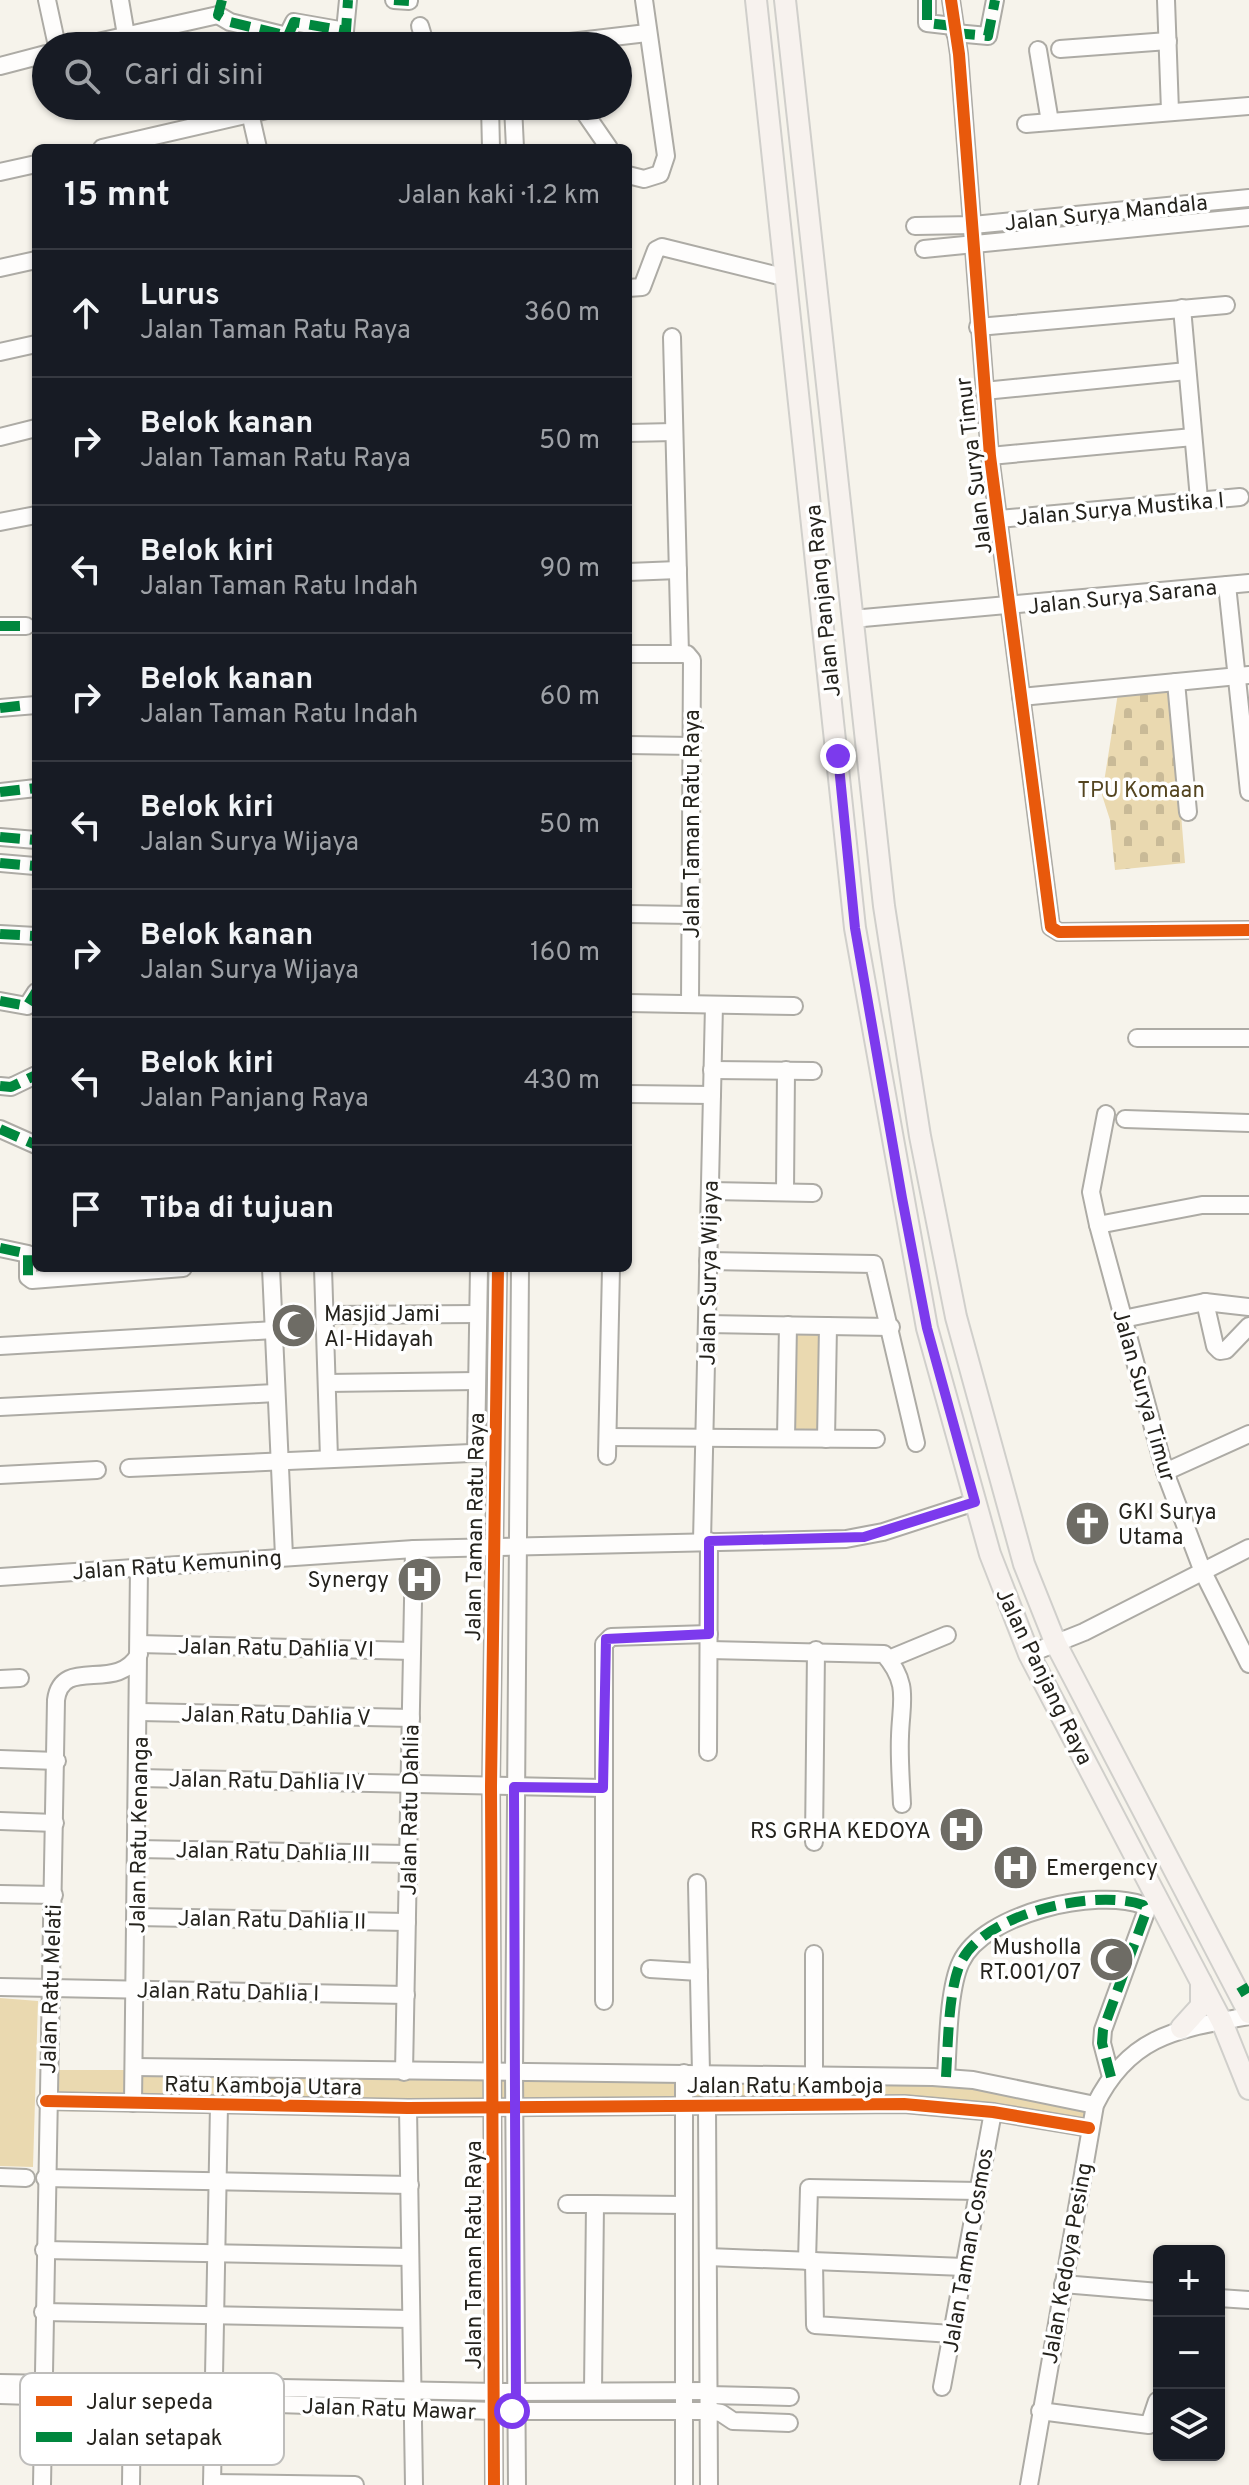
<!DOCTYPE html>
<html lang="id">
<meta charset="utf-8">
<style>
:root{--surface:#171b24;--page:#20242c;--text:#f1f3f6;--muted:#9ea1a6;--line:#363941}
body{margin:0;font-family:Overpass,sans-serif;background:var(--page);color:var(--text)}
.controls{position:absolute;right:24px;bottom:24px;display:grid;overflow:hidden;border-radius:12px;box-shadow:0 2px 6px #0004}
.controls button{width:72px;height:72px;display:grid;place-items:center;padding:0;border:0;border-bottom:2px solid var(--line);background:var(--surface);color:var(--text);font:40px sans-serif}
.stop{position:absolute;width:24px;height:24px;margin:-18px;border:6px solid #7c3aed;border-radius:50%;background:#fff}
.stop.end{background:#7c3aed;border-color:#fff;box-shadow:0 2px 8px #0008}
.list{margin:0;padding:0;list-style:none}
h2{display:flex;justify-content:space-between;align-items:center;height:104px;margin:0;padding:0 32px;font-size:34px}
h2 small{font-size:26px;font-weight:400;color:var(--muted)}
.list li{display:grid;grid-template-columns:52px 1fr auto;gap:24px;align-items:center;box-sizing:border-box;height:128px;padding:0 32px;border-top:2px solid var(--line)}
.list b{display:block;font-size:30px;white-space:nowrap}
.list p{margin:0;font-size:26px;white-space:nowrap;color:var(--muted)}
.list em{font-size:26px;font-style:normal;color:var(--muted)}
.icon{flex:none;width:44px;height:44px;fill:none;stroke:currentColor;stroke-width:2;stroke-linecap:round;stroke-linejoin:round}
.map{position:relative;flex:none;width:1249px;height:2485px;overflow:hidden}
.search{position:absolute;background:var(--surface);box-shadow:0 2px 6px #0004;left:32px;top:32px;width:600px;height:88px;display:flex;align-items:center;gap:20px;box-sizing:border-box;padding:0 28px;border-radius:44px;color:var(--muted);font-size:30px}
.panel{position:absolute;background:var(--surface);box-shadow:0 2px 6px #0004;left:32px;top:144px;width:600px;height:1128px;border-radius:12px}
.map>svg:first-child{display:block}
.green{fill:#ead9b0}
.cemetery{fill:url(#cemetery-stones)}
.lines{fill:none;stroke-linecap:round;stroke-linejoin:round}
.minor-casing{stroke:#adaba5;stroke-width:20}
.major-casing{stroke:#d0cfcb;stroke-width:24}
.minor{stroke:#fefdfc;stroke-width:16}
.major{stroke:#f7f2ee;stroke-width:20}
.quiet{stroke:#00873e;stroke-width:10;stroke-dasharray:20 10;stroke-linecap:butt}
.cycleway-casing{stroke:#fff;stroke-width:17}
.cycleway{stroke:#e8590c;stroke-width:12}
.route{stroke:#7c3aed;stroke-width:10}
.labels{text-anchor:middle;stroke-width:7;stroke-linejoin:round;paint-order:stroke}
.street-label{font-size:22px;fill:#25231d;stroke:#fff}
.park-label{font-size:22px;fill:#544520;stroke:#fff}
.poi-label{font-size:22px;fill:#25231d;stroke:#fff;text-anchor:start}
.key{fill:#fff;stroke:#bebdbb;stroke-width:2}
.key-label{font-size:22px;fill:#25231d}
</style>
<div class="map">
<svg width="1249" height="2485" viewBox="0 0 1249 2485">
<defs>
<pattern id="cemetery-stones" width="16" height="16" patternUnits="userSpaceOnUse" patternTransform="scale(2)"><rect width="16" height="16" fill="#ead9b0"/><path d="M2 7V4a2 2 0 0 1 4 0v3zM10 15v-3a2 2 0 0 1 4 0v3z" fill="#c9ba97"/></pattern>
</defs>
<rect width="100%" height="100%" fill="#f6f3eb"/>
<!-- green -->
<g class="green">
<path d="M789,1332H825L822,1434L787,1433Z"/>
<path d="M0,1998L38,2001L33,2167L0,2166Z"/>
<path d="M44,2070H408L946,2079L1090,2096L1082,2134L938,2109L476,2115L42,2111Z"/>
</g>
<!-- cemetery -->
<path class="cemetery" d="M1171,690L1185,863L1115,870L1110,820L1102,795L1118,693Z"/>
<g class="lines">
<defs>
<g id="minor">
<path d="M47,0L57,46"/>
<path d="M120,0L126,35"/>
<path d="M394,0L409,1"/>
<path d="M927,0V23L953,26"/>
<path d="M951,0L959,54L990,456L1051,927L1059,932L1249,930"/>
<path d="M1166,0L1170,111"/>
<path d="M218,15L230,22L287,36L294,22L345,31L348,0"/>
<path d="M420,26L426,46"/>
<path d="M955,33L988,36L995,0"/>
<path d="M80,46L218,15"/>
<path d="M536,46L647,33"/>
<path d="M1060,49L1168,41"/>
<path d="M1038,50L1050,122"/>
<path d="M0,66L46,54"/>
<path d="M490,106L491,148"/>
<path d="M513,106L515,148"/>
<path d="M580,106L609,148"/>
<path d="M250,113L258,148"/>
<path d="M1026,124L1249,106"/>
<path d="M102,148L284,106"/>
<path d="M0,172L36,164"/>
<path d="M628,175L644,179L660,174L666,156L644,0"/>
<path d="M915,226L973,225L1249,198"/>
<path d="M924,249L1249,217"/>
<path d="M0,268L36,260"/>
<path d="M628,288L642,287L656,250L662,247L787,278"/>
<path d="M1182,308L1199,499"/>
<path d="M978,327L1226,305"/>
<path d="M672,337L680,654"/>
<path d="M0,352L36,344"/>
<path d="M984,391L1187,371"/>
<path d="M628,433L674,432"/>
<path d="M0,437L36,428"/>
<path d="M990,456L1193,437"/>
<path d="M999,519L1240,497"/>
<path d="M0,522L36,515"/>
<path d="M628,572L678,570"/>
<path d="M1227,585L1249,792"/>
<path d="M852,619L1249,583"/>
<path d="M0,626H26"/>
<path d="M628,654H687L692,660L690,1004"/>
<path d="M1176,682L1188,812"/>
<path d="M1021,697L1249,675"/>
<path d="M0,708L36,705"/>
<path d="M628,745L692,746"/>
<path d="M0,792L36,788"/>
<path d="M0,837L36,840"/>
<path d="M0,863L35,866"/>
<path d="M628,914L691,915"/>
<path d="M0,934L36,936"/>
<path d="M0,1001L27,1006L36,992"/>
<path d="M628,1003L794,1006"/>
<path d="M1137,1038H1249"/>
<path d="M712,1070L813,1071"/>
<path d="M0,1086L11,1087L36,1075"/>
<path d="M628,1094L712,1095"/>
<path d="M1106,1114L1091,1192L1098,1225L1165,1472L1203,1572L1249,1664"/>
<path d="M1125,1119L1249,1123"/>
<path d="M0,1129L36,1145"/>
<path d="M710,1191L813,1193"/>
<path d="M785,1192L786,1070"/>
<path d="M1098,1225L1202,1205H1249"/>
<path d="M0,1248L28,1254V1277L32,1280L183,1268"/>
<path d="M708,1261L874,1264L916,1443"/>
<path d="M271,1268L284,1556"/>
<path d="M323,1268L329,1458"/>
<path d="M1205,1302L1215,1346L1220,1351L1226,1350L1249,1326"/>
<path d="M325,1315L478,1314"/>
<path d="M1123,1319L1205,1302L1249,1307"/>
<path d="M707,1324L891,1327"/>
<path d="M0,1346L274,1330"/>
<path d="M327,1383L477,1381"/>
<path d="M0,1407L276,1393"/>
<path d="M608,1437L876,1439"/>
<path d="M786,1438L788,1325"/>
<path d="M826,1439L828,1326"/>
<path d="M476,1453L479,1268"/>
<path d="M607,1456L611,1268"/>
<path d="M129,1468L494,1452"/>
<path d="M1165,1472L1249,1434"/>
<path d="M0,1475L97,1470"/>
<path d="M702,1541L714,1005"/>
<path d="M0,1577L414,1549L846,1539L883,1532L975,1502"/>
<path d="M139,1644L412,1651"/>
<path d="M709,1650L884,1654C910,1684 901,1701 900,1736C899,1758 901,1782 902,1804"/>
<path d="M1029,1654L1084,1632L1249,1548"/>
<path d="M889,1659L947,1635"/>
<path d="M0,1679L20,1678"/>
<path d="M140,1712L411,1718"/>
<path d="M708,1752L709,1541"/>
<path d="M0,1759L57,1761"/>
<path d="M139,1778L603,1788"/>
<path d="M0,1821L55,1823"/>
<path d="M814,1842L816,1650"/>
<path d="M138,1849L408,1854"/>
<path d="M697,1883L701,2073"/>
<path d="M0,1894L54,1895"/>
<path d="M136,1917L407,1922"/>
<path d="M814,1954V2074"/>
<path d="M650,1969L699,1972"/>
<path d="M0,1987L406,1995"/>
<path d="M604,2001V1644L611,1637L709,1634"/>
<path d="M134,2067L933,2077L973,2080L1095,2105"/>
<path d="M404,2072L414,1549"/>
<path d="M946,2077C948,2047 948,1989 961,1962C984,1913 1096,1888 1143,1905L1146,1912L1103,2030L1102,2043L1111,2077"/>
<path d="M46,2101L408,2108L904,2104L993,2112L1089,2128"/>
<path d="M133,2103L139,1567"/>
<path d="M707,2105L709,2485"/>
<path d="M408,2108L414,2485"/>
<path d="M0,2177L26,2178"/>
<path d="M45,2178L410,2185"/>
<path d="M567,2204H595"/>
<path d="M44,2250L410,2257"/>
<path d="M708,2257L964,2267"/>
<path d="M807,2261L809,2188L978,2191"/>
<path d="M814,2261L815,2325L952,2334"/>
<path d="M1063,2284L1159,2292"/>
<path d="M1219,2298L1249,2300"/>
<path d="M43,2312L411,2319"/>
<path d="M0,2383L497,2392L708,2391"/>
<path d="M942,2387L993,2112"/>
<path d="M593,2391L595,2204L683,2205"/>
<path d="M0,2395L494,2411H708L721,2413L733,2421L789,2423"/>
<path d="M708,2395L790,2397"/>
<path d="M1040,2411L1149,2425L1157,2401"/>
<path d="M212,2483L355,2485"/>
<path d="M42,2485L56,1700C62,1655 117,1694 139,1654"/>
<path d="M131,2485L132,2401"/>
<path d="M212,2485L219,2105"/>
<path d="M494,2485L491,1786L498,1268"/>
<path d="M517,2485L514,2072L520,1268"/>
<path d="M684,2485V2073"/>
<path d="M1029,2485L1095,2105C1130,2034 1179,2029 1249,2016"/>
</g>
<g id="major">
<path d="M756,0L855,928L927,1328L990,1554L1029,1654L1222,2022L1249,2089"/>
<path d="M785,0L884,906L920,1136L956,1317L1024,1564L1056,1644L1249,2013"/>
<path d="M1181,2028L1201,2006V1982"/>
</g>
</defs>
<!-- minor casing -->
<use href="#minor" class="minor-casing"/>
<!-- major casing -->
<use href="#major" class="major-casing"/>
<!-- minor -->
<use href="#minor" class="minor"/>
<!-- major -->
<use href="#major" class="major"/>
<!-- quiet -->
<g class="quiet">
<path d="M222,0L218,15L230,22L288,36L294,22L346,31L348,0"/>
<path d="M394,0L409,1"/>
<path d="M927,0V23L953,26"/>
<path d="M955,33L988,36L995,0"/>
<path d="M0,626H26"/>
<path d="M0,708L27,705"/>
<path d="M0,792L36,788"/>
<path d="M0,837L36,840"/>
<path d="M0,863L35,866"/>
<path d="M0,934L36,936"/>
<path d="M0,1001L27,1006L36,992"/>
<path d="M0,1086L11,1087L36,1075"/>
<path d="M0,1129L36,1145"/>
<path d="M0,1248L28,1254V1277"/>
<path d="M1239,1993L1249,1987"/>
<path d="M946,2077C948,2047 948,1989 961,1962C984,1913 1096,1888 1143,1905L1146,1912L1103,2030L1102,2043L1111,2077"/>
</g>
<defs>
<g id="cycleway">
<path d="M951,0L959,54L990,456L1051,927L1059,932L1249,930"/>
<path d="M46,2101L408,2108L904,2104L993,2112L1089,2128"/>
<path d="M494,2485L491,1786L498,1268"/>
</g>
</defs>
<!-- cycleway casing -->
<use href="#cycleway" class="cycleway-casing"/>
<!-- cycleway -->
<use href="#cycleway" class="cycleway"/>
</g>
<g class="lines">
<!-- route -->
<path class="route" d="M512,2411H516L514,1787L603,1788L606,1639L709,1634V1541L864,1537L975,1502L927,1328L902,1198L855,928L838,756"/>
</g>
<!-- icons -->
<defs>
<symbol id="mosque-disc" viewBox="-11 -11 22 22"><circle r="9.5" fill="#6e6c65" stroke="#fff"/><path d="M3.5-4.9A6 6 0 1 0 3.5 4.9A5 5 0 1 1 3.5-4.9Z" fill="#fff"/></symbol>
<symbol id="church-disc" viewBox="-11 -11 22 22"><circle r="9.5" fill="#6e6c65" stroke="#fff"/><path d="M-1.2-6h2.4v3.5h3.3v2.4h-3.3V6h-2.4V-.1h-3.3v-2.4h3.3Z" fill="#fff"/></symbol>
<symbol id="hospital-disc" viewBox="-11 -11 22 22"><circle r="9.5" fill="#6e6c65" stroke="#fff"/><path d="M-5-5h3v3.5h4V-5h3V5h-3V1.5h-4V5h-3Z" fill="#fff"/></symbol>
</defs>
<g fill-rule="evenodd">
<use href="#mosque-disc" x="268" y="1300" width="51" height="51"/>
<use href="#church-disc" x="1062" y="1498" width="51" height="51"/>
<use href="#hospital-disc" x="394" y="1554" width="51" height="51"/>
<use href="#hospital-disc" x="936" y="1804" width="51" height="51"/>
<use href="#hospital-disc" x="990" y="1842" width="51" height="51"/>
<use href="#mosque-disc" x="1086" y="1934" width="51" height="51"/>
</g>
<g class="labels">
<!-- street labels -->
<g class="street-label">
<text transform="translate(1106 212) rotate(-6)" y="8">Jalan Surya Mandala</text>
<text transform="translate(973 466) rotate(-97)" y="8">Jalan Surya Timur</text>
<text transform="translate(1120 508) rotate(-5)" y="8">Jalan Surya Mustika I</text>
<text transform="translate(1122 596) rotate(-6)" y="8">Jalan Surya Sarana</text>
<text transform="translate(822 601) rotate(-96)" y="8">Jalan Panjang Raya</text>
<text transform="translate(691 824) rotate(-90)" y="8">Jalan Taman Ratu Raya</text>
<text transform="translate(708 1273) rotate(-89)" y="8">Jalan Surya Wijaya</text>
<text transform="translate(1145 1395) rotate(74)" y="8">Jalan Surya Timur</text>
<text transform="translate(474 1527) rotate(-89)" y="8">Jalan Taman Ratu Raya</text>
<text transform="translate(177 1564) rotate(-4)" y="8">Jalan Ratu Kemuning</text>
<text transform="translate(276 1647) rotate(1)" y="8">Jalan Ratu Dahlia VI</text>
<text transform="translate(1045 1676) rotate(64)" y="8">Jalan Panjang Raya</text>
<text transform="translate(276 1715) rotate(1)" y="8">Jalan Ratu Dahlia V</text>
<text transform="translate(267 1780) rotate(1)" y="8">Jalan Ratu Dahlia IV</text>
<text transform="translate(409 1810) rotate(-89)" y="8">Jalan Ratu Dahlia</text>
<text transform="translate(138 1835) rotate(-89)" y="8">Jalan Ratu Kenanga</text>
<text transform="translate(273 1851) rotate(1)" y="8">Jalan Ratu Dahlia III</text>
<text transform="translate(272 1919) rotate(1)" y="8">Jalan Ratu Dahlia II</text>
<text transform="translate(50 1989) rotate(-88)" y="8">Jalan Ratu Melati</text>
<text transform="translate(228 1991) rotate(1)" y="8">Jalan Ratu Dahlia I</text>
<text transform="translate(263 2085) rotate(1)" y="8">Ratu Kamboja Utara</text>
<text x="785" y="2093">Jalan Ratu Kamboja</text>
<text transform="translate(967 2250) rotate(-80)" y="8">Jalan Taman Cosmos</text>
<text transform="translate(473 2255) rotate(-90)" y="8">Jalan Taman Ratu Raya</text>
<text transform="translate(1066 2263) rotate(-80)" y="8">Jalan Kedoya Pesing</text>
<text transform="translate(389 2408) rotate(2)" y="8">Jalan Ratu Mawar</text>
</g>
<!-- park labels -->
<g class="park-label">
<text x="1141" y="797">TPU Komaan</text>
</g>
<!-- poi labels -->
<g class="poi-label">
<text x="324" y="1321">Masjid Jami<tspan x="324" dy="25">Al-Hidayah</tspan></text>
<text x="1118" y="1519">GKI Surya<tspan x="1118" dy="25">Utama</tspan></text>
<text x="389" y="1587" text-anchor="end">Synergy</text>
<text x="931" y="1838" text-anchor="end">RS GRHA KEDOYA</text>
<text x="1046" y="1875">Emergency</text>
<text x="1081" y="1954" text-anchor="end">Musholla<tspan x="1081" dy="25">RT.001/07</tspan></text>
</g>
</g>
<!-- legend -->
<rect x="20" y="2373" width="264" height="92" rx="12" class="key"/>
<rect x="36" y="2396" width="36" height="10" fill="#e8590c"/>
<rect x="36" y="2432" width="36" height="10" fill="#00873e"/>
<g class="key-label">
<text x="86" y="2409">Jalur sepeda</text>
<text x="86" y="2445">Jalan setapak</text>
</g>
</svg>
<div class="controls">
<button>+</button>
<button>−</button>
<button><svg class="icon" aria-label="layers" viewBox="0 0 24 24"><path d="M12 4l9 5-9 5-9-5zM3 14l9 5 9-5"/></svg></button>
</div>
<div class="stop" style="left:512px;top:2411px"></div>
<div class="stop end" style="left:838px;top:756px"></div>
<div class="search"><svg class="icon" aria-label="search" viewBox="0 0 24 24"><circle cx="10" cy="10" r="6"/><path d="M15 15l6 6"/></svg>Cari di sini</div>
<section class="panel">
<h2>15 mnt<small>Jalan kaki · 1.2 km</small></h2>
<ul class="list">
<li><svg class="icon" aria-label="ahead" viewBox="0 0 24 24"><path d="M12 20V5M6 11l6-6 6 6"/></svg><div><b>Lurus</b><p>Jalan Taman Ratu Raya</p></div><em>360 m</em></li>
<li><svg class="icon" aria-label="right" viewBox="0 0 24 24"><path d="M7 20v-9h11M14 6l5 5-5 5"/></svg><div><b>Belok kanan</b><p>Jalan Taman Ratu Raya</p></div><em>50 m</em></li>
<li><svg class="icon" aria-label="left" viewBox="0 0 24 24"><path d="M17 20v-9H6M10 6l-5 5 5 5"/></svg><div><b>Belok kiri</b><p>Jalan Taman Ratu Indah</p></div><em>90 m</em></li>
<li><svg class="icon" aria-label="right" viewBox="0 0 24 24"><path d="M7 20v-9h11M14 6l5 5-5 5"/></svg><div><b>Belok kanan</b><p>Jalan Taman Ratu Indah</p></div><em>60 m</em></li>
<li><svg class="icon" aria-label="left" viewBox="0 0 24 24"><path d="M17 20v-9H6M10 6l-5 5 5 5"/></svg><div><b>Belok kiri</b><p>Jalan Surya Wijaya</p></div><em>50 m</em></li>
<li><svg class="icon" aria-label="right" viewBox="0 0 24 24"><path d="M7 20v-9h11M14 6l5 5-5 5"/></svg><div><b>Belok kanan</b><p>Jalan Surya Wijaya</p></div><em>160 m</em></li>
<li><svg class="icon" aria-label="left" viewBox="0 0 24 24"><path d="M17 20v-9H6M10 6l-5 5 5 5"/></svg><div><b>Belok kiri</b><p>Jalan Panjang Raya</p></div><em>430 m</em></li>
<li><svg class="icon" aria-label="arrive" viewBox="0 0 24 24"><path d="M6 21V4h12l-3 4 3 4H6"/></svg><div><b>Tiba di tujuan</b></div></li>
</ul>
</section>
</div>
